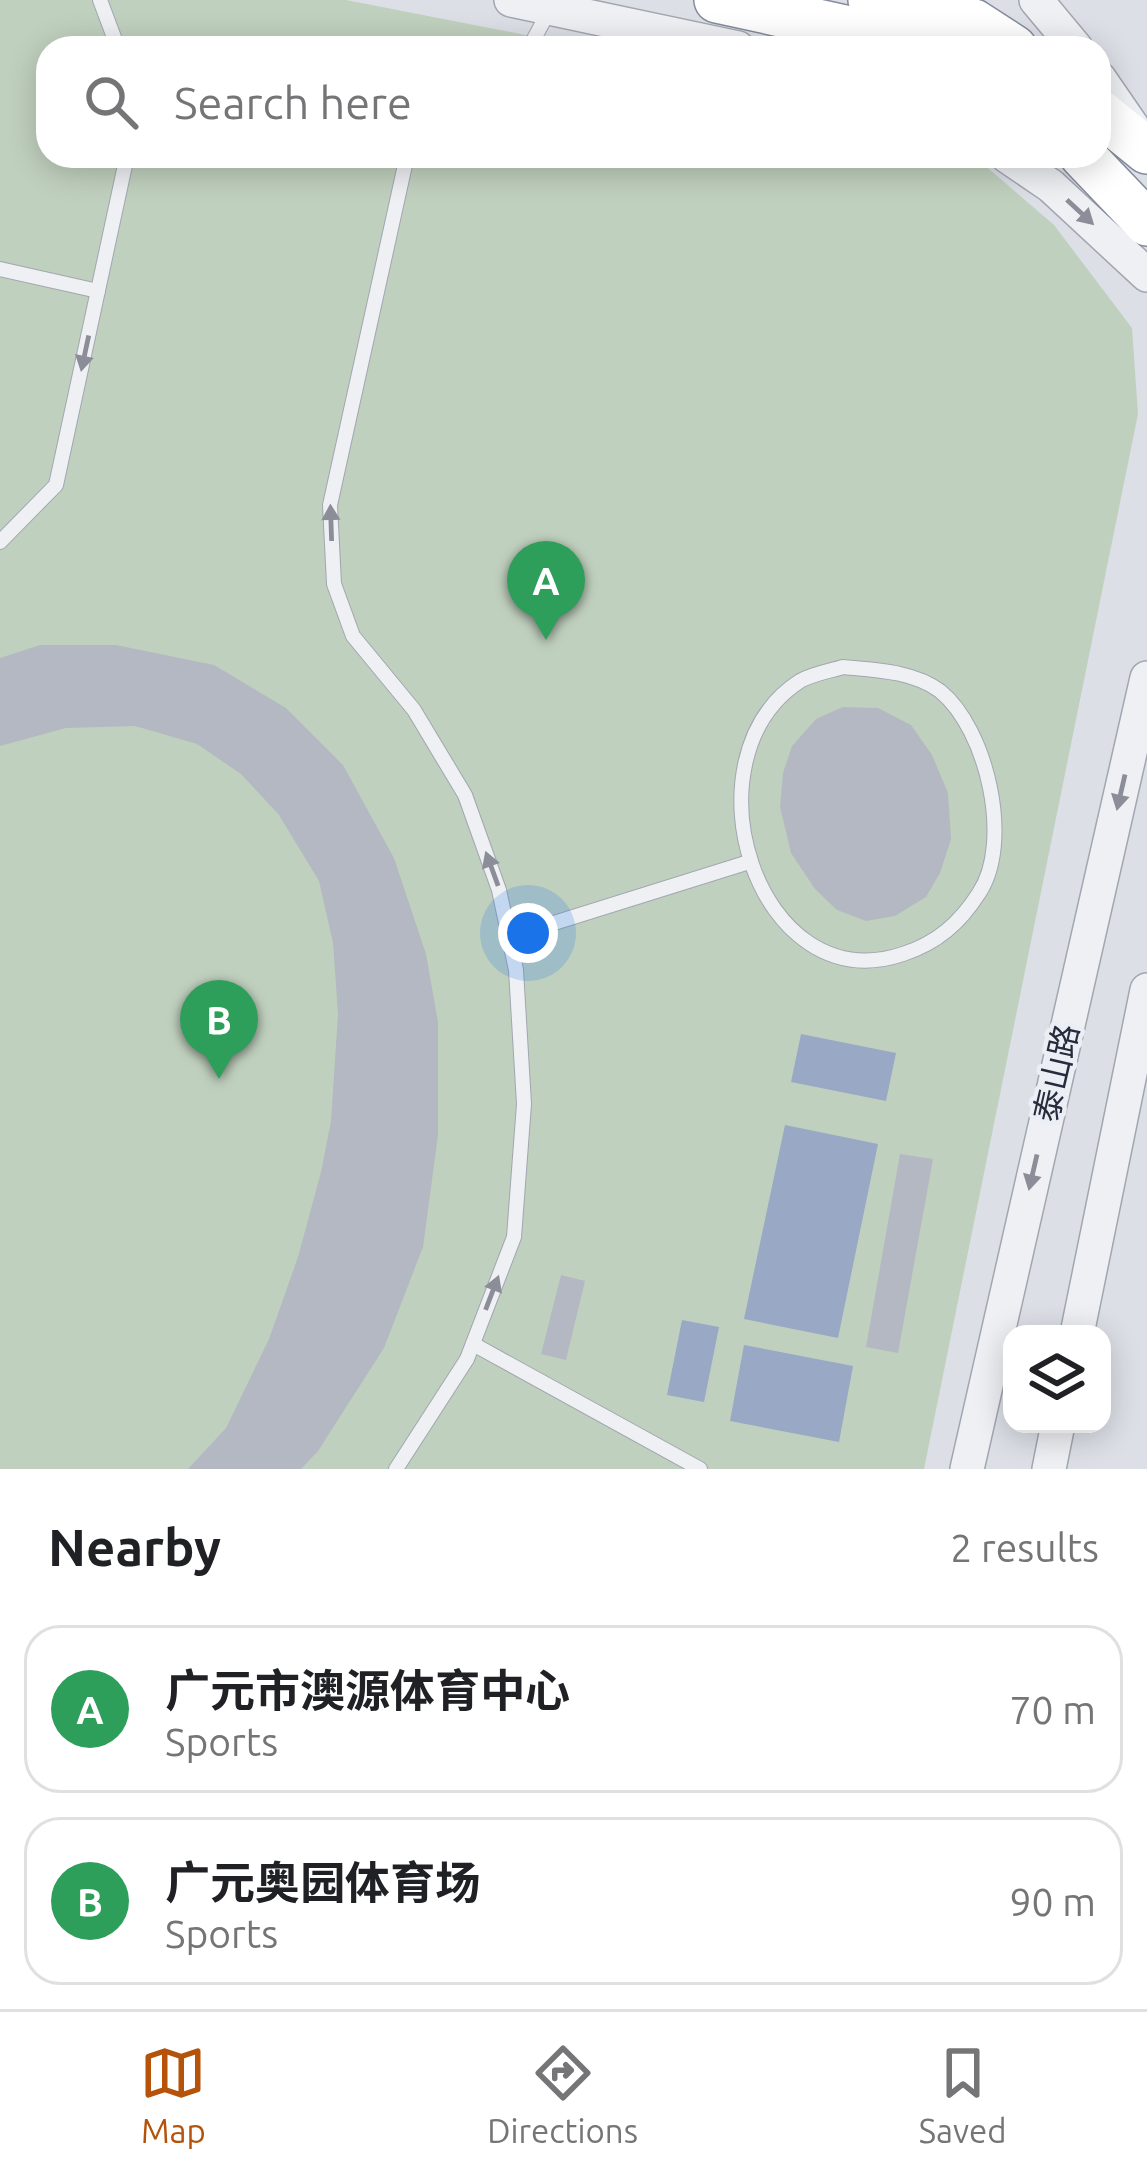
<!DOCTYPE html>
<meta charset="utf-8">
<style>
:root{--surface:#fff;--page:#f2f2f2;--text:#202124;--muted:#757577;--line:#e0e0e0;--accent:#b45309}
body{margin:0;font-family:Ubuntu,"Noto Sans SC",sans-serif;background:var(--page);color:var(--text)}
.controls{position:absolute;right:36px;bottom:36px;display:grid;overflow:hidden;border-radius:24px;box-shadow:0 6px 30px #0003}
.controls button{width:108px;height:108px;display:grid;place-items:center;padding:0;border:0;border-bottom:3px solid var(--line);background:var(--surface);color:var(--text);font:60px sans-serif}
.you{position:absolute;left:528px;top:933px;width:42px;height:42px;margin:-30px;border:9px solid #fff;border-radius:50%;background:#1a73e8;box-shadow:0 0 0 18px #1a73e833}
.badge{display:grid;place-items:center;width:78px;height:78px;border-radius:50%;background:var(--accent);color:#fff;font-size:39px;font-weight:700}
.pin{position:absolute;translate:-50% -99px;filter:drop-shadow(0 3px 6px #0008)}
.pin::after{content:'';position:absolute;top:63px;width:42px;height:36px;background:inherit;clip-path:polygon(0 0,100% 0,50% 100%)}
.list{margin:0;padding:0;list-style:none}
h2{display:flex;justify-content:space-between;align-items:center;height:156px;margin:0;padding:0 48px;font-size:51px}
h2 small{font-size:39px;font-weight:400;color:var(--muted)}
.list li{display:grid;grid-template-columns:78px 1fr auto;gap:36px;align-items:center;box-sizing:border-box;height:168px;margin:0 24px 24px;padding:0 24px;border:3px solid var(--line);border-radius:36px}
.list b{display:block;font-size:45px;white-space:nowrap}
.list p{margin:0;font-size:39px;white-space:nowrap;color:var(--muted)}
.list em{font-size:39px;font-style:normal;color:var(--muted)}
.icon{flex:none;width:66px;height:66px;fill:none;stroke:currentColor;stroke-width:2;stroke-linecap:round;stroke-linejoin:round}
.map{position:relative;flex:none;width:1147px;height:1469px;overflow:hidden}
.search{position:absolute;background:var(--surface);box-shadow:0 6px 30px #0003;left:36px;right:36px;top:36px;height:132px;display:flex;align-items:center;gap:30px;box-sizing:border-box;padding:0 42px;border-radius:36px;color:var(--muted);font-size:45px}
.sheet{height:540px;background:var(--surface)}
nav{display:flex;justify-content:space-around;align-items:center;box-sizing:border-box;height:168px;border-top:3px solid var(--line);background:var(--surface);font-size:33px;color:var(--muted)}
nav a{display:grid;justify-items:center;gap:6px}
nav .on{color:var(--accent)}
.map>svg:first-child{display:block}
.green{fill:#c0d0be}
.water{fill:#98a8c5}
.building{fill:#b4b8c2}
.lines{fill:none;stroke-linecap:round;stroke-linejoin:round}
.service-casing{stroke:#a2a6b0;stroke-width:16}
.tertiary-casing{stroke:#a2a6b0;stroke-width:36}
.trunk-casing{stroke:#848b9c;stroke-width:48}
.service{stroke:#eff0f4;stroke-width:14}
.tertiary{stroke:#eff0f4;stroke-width:33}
.trunk{stroke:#fff;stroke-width:45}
.oneway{fill:#8b8e98}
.labels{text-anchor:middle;stroke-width:9;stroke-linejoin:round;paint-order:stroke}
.street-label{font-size:33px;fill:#272c3c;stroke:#ebeef4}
</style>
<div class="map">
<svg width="1147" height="1469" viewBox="0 0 1147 1469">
<rect width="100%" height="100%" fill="#dcdfe6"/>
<!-- green -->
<path class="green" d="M0,0H346L592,48H48V156H974L1054,225L1132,328L1138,414L924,1469H0Z"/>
<!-- water -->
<g class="water">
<path d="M801,1034L896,1053L886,1101L791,1082Z"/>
<path d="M785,1125L878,1144L838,1338L744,1319Z"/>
<path d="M682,1320L719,1327L704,1402L667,1395Z"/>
<path d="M744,1345L853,1366L839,1442L730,1421Z"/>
</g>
<!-- building -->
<g class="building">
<path d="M40,645H116L214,665L286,708L343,765L394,858L426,954L438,1022V1135L423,1247L384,1348L318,1451L301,1469H188L226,1428L269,1339L298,1257L321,1172L331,1121L338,1014L333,943L319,881L279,815L241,774L197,744L135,726L66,728L0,746V658Z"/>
<path d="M843,707L878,708L911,725L932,755L948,793L951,839L940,873L926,897L895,916L866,921L837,910L815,889L791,853L780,807L783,773L792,746L816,719Z"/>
<path d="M900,1154L933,1159L898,1353L866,1347Z"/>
<path d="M561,1275L585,1281L566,1360L541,1354Z"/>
</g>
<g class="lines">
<defs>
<g id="service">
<path d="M100,0L118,48"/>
<path d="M529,48L549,11"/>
<path d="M0,269L98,291"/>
<path d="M0,542L56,485L127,156"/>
<path d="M843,667C875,670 913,671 940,691C987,729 1013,842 979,893C960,923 937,943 903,954C757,1003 681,758 800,681C812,674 830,671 843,667Z"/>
<path d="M509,937L749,862"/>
<path d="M473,1344L700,1469"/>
<path d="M396,1469L467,1359L514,1237L524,1104L516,970L499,890L465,795L414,710L353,636L334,584L330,505L407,156"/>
</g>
<g id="tertiary">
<path d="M511,0L738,48"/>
<path d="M1036,0L1076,48"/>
<path d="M1099,78L1132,126"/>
<path d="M1007,156L1051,186L1147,275"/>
<path d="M1077,1334L1147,990"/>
<path d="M967,1469L1147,678"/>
<path d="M1049,1469L1058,1424"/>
</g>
<g id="trunk">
<path d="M717,0L936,48"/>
<path d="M871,0L974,22L1014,48"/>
<path d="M1099,112L1147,151"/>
<path d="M1083,156L1147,223"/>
</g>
</defs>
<!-- service casing -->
<use href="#service" class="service-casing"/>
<!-- tertiary casing -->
<use href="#tertiary" class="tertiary-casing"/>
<!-- trunk casing -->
<use href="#trunk" class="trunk-casing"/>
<!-- service -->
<use href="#service" class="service"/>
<!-- tertiary -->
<use href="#tertiary" class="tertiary"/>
<!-- trunk -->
<use href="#trunk" class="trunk"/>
</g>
<!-- one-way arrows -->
<defs><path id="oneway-solid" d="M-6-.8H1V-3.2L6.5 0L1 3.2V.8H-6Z" transform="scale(3)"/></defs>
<g class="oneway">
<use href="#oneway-solid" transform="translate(1080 212) rotate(43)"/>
<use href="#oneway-solid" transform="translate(85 353) rotate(102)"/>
<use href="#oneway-solid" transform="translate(331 523) rotate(-92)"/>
<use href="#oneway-solid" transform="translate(1121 792) rotate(103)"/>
<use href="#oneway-solid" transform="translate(492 869) rotate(-110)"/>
<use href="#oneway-solid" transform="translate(1033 1172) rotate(103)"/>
<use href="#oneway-solid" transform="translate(492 1293) rotate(-69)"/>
</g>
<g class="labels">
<!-- street labels -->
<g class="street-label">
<text transform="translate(1056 1073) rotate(-77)" y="12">泰山路</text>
</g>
</g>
</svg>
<div class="controls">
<button><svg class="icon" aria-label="layers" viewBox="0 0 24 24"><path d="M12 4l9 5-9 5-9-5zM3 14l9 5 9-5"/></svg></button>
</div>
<div class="you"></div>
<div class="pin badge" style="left:546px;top:640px;background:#2e9e5b">A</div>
<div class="pin badge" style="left:219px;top:1079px;background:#2e9e5b">B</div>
<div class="search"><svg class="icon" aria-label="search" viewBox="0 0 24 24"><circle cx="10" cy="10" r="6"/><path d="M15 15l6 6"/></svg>Search here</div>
</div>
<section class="sheet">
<h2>Nearby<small>2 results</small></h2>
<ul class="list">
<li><span class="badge" style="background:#2e9e5b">A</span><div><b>广元市澳源体育中心</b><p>Sports</p></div><em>70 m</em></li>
<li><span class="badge" style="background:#2e9e5b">B</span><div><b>广元奥园体育场</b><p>Sports</p></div><em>90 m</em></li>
</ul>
</section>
<nav>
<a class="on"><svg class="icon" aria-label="map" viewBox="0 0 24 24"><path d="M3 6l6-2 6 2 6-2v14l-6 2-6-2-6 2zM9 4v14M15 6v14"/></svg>Map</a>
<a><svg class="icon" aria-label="directions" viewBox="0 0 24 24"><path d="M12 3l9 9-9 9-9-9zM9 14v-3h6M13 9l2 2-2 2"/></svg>Directions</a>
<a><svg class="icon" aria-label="saved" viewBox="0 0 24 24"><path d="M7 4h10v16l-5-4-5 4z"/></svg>Saved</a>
</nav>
